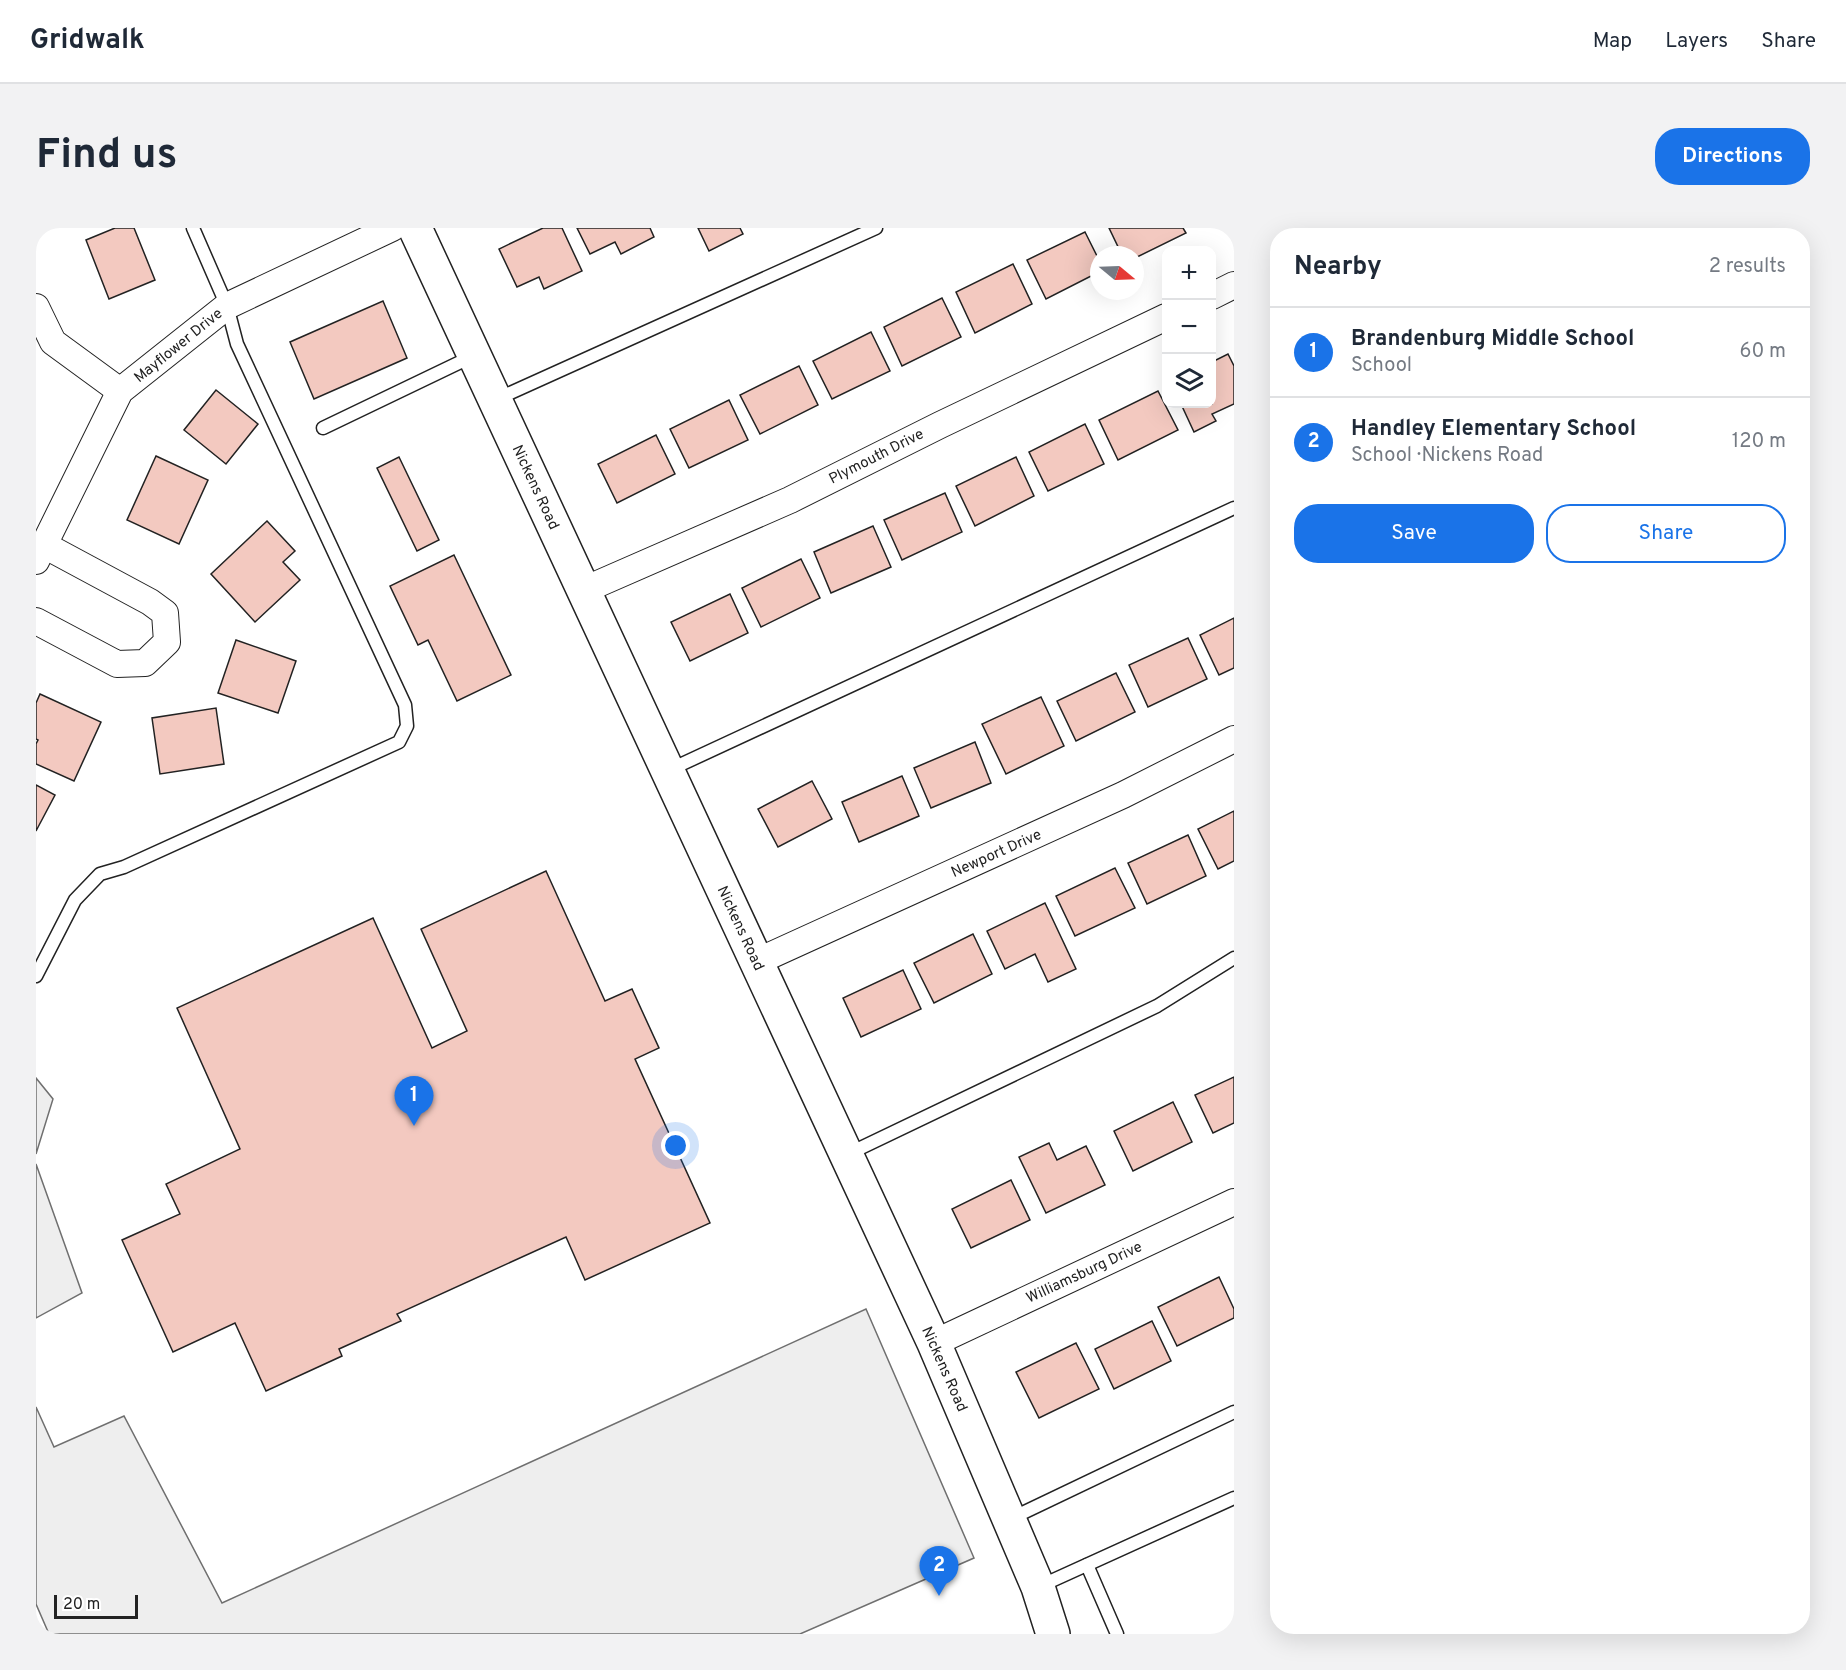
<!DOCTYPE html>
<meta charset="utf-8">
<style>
:root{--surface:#fff;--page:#f2f2f3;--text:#1f2937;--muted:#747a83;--line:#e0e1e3;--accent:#1a73e8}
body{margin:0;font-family:Overpass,sans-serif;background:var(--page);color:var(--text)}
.controls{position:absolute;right:18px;top:18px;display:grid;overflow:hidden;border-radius:12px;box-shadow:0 6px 24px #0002}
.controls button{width:54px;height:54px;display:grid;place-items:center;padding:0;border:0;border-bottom:2px solid var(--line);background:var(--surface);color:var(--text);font:30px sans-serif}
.compass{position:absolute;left:1054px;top:18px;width:54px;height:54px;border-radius:50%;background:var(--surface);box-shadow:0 6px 24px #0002;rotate:109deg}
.scale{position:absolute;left:18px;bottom:15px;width:84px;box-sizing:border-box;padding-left:6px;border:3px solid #222;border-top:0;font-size:16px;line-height:21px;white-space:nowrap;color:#222;-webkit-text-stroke:4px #fff;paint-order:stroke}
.you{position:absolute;left:640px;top:918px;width:21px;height:21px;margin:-15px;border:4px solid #fff;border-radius:50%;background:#1a73e8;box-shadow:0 0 0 9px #1a73e833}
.badge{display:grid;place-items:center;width:39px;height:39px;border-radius:50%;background:var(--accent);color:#fff;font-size:20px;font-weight:700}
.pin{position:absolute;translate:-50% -50px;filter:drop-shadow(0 2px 3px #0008)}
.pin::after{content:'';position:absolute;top:32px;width:21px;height:18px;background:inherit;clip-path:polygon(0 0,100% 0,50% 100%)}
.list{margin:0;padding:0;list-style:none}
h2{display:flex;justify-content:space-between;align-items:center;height:78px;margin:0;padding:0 24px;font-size:26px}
h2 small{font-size:20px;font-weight:400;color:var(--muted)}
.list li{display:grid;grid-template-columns:39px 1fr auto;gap:18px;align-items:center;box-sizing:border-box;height:90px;padding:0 24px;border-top:2px solid var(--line)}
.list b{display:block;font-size:22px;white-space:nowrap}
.list p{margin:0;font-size:20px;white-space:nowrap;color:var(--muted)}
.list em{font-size:20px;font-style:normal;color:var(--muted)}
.actions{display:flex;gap:12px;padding:18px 24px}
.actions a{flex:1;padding:14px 0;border:2px solid var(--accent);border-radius:24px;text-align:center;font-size:21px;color:var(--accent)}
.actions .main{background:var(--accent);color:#fff}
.icon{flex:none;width:33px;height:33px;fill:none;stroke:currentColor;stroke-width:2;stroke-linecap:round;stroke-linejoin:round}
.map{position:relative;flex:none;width:1198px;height:1406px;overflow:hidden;border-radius:24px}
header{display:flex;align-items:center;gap:36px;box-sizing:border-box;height:84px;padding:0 30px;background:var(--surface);border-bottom:2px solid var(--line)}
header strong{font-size:28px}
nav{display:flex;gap:33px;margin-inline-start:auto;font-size:21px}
.intro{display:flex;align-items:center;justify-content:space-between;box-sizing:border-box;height:144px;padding:0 36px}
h1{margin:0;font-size:42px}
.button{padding:15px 27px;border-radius:24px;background:var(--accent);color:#fff;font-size:21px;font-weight:700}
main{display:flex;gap:36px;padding:0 36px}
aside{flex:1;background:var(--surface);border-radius:24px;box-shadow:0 6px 24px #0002}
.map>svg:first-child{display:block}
.green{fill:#eee;stroke:#6f6f6f;stroke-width:1.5}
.building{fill:#f3c9c0;stroke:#222;stroke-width:1.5}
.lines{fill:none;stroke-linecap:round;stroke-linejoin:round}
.lane-casing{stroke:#222;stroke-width:15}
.street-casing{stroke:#222;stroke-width:28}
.secondary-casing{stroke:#222;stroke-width:36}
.lane{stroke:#fff;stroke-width:12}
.street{stroke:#fff;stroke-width:26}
.secondary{stroke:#fff;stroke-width:33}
.labels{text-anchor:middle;stroke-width:4.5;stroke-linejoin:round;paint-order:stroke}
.street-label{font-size:15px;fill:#222;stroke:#fff}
</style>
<header>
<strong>Gridwalk</strong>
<nav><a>Map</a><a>Layers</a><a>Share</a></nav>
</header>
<div class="intro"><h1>Find us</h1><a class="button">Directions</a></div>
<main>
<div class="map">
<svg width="1198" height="1406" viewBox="0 0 1198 1406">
<rect width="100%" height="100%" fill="#fff"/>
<!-- green -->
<g class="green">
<path d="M0,850L17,871L0,926Z"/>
<path d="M0,936L46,1065L0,1090Z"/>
<path d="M830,1081L938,1330L764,1406H13L0,1376V1179L18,1219L88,1188L186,1375Z"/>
</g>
<!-- building -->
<g class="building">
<path d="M79,0H98L119,52L73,71L50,12Z"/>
<path d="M507,0H526L546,43L508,61L503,49L481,59L463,21Z"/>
<path d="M541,0H614L618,9L585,26L579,14L554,26Z"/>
<path d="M662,0H704L707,6L673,23Z"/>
<path d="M1073,0H1147L1150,5L1099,30V27H1086Z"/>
<path d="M1049,4L1063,32V44L1010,71L991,32Z"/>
<path d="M977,36L996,76L939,105L920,64Z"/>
<path d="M906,70L925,109L866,138L848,99Z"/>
<path d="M347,73L371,130L278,171L254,114Z"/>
<path d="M835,104L854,143L796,171L777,133Z"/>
<path d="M1192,126L1198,138V176L1176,186L1180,193L1158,204L1145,176H1176V134Z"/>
<path d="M763,138L782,177L724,206L704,167Z"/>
<path d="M180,162L222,196L190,236L148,202Z"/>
<path d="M1122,163L1142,202L1082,232L1063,192Z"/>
<path d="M693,172L712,212L653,240L634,201Z"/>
<path d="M1049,196L1068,236L1012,263L993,224Z"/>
<path d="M620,207L639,246L581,275L562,236Z"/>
<path d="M120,228L172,252L143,316L91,292Z"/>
<path d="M363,229L403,312L381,323L341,240Z"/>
<path d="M980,229L998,268L939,298L920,258Z"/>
<path d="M909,265L926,304L866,332L848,292Z"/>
<path d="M231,293L259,323L247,334L264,352L219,394L175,346Z"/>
<path d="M837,298L855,339L795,365L778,324Z"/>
<path d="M418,327L475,447L421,473L392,412L382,417L354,358Z"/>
<path d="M765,331L784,370L725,399L706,360Z"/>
<path d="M694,366L712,405L654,433L635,394Z"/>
<path d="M1198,390V440L1183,447L1164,407Z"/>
<path d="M1152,410L1171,451L1112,479L1093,437Z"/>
<path d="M200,412L260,433L242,485L182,465Z"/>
<path d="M1080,445L1099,484L1040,513L1021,473Z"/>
<path d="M4,466L65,494L38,553L0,536V516L2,512L0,511V475Z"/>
<path d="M1005,469L1028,518L970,546L946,496Z"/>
<path d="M180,480L188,536L124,546L116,490Z"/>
<path d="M939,514L955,555L895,580L878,540Z"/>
<path d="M866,548L883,588L823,614L806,574Z"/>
<path d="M776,553L796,591L742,619L722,581Z"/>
<path d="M0,557L19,567L0,603Z"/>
<path d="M1198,583V633L1182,641L1162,601Z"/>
<path d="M1152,607L1170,648L1111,676L1092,635Z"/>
<path d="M1079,640L1099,680L1039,708L1020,668Z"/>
<path d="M510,643L569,773L596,761L623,820L599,831L674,995L549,1052L530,1009L361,1086L365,1093L303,1121L306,1128L230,1163L199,1095L137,1124L86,1012L144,986L130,956L204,921L141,780L337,690L396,820L431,803L385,701Z"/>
<path d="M1009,675L1040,741L1012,754L999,726L969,741L951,703Z"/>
<path d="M937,706L956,746L898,775L878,735Z"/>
<path d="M867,742L885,781L825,809L807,770Z"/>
<path d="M1198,849V895L1177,905L1159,867Z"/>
<path d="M1137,874L1156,914L1097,943L1078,903Z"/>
<path d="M1013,915L1021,932L1050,918L1069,957L1010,985L983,929Z"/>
<path d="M975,952L994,992L935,1020L916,981Z"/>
<path d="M1183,1049L1198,1081V1090L1141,1118L1122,1079Z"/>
<path d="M1116,1093L1135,1133L1078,1161L1059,1121Z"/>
<path d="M1040,1115L1063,1161L1003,1190L980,1144Z"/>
</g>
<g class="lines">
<defs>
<g id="lane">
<path d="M461,171L840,0"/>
<path d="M287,200L437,128"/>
<path d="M633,542L1198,280"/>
<path d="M0,748L39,672L64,646L88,639L363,514L371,498L369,477L201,116L191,78L157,0"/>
<path d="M812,926L1121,778L1198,730"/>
<path d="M974,1291L1198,1184"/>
<path d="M1051,1337L1081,1406"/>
<path d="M1002,1359L1198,1270"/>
</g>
<g id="street">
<path d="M1176,68L1198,57"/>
<path d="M0,79L17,114L84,163"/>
<path d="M0,333L84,163L191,78L356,0"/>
<path d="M548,362L754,272L904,197L1130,89"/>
<path d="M0,393L81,436L109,435L131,414L129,385L114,374L8,317"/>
<path d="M720,734L1087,567L1198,511"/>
<path d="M898,1115L1198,974"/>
</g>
<path id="secondary" d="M379,0L898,1115L1002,1359L1017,1406"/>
</defs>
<!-- lane casing -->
<use href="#lane" class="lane-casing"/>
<!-- street casing -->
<use href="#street" class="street-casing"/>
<!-- secondary casing -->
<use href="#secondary" class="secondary-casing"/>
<!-- lane -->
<use href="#lane" class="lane"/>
<!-- street -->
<use href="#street" class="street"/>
<!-- secondary -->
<use href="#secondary" class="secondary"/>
</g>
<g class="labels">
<!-- street labels -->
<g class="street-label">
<text transform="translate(142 117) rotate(-39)" y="5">Mayflower Drive</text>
<text transform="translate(840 228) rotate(-27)" y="5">Plymouth Drive</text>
<text transform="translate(500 259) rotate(65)" y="5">Nickens Road</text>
<text transform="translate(960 625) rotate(-24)" y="5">Newport Drive</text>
<text transform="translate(705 700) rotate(65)" y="5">Nickens Road</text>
<text transform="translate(1048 1044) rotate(-25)" y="5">Williamsburg Drive</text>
<text transform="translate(909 1141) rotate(66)" y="5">Nickens Road</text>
</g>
</g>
</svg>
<div class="controls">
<button>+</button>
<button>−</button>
<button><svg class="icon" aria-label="layers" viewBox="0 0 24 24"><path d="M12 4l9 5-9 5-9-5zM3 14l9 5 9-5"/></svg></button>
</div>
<svg class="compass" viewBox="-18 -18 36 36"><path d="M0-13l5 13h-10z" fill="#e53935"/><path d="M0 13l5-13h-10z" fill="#747a83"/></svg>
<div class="scale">20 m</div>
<div class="you"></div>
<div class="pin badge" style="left:378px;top:898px">1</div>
<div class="pin badge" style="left:903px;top:1368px">2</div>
</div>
<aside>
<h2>Nearby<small>2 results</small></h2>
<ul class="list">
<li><span class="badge">1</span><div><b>Brandenburg Middle School</b><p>School</p></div><em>60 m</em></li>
<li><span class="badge">2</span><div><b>Handley Elementary School</b><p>School · Nickens Road</p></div><em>120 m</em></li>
</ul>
<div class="actions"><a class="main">Save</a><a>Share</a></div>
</aside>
</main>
